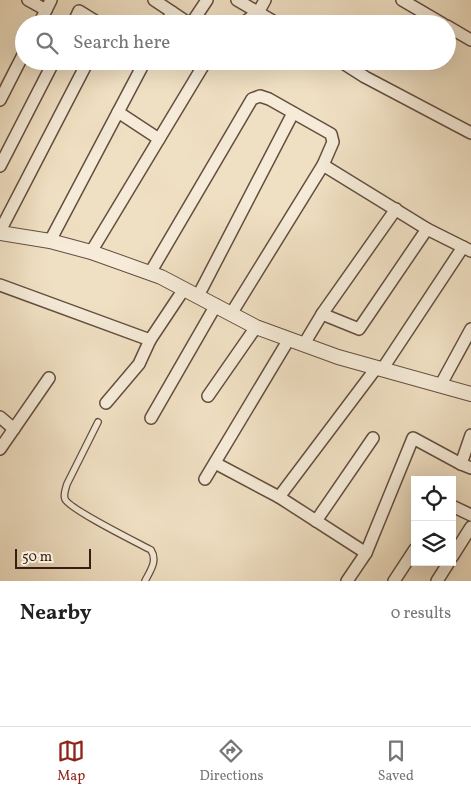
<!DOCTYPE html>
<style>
:root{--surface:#fff;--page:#f2f2f2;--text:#222;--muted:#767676;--line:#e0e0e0;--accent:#8f2418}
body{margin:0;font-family:Vollkorn,serif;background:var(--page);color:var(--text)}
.controls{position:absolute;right:15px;bottom:15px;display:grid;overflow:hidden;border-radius:0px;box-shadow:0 5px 20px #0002}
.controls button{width:45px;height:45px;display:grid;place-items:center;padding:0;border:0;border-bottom:1px solid var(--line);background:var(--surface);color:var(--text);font:25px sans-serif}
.scale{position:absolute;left:15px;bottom:12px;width:76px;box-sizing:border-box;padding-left:5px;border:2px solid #361e15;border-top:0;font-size:14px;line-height:18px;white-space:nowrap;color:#361e15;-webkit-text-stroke:4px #f5ebd8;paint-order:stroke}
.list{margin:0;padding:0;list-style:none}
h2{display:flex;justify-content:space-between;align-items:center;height:65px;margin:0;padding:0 20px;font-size:21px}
h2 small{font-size:16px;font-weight:400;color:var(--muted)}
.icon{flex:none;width:28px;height:28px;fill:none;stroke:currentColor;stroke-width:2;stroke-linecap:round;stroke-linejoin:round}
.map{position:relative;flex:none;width:471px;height:581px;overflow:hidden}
.search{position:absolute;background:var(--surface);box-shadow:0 5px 20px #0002;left:15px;right:15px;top:15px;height:55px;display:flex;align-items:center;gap:12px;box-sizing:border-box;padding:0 18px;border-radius:28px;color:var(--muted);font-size:19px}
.sheet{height:145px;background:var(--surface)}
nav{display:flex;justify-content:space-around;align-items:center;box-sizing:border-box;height:70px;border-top:1px solid var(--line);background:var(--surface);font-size:14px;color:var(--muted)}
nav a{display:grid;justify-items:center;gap:2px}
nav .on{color:var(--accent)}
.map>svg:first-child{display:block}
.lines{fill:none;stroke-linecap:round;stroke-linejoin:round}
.service-casing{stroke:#644e40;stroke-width:8}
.minor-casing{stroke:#644e40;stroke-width:14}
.tertiary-casing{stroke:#644e40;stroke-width:16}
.service{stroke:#f5ebd8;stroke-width:5.5}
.minor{stroke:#f5ebd8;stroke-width:11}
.tertiary{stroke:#f5ebd8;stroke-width:14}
</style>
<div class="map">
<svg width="471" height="581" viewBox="0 0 471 581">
<rect width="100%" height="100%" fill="#f0e0c3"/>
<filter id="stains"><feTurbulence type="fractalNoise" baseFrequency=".004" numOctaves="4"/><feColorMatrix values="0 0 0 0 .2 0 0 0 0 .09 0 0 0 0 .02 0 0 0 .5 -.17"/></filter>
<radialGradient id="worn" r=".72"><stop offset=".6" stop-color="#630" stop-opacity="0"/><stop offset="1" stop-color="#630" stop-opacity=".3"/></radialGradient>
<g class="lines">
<defs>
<path id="service" d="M98,422L67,484C66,488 63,494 65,499C69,509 138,543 151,550C158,561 150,571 145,581"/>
<g id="minor">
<path d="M28,0L46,10"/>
<path d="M154,0L172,12L166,24"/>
<path d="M237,0L278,24"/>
<path d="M402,0L443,24"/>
<path d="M172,12L190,24"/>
<path d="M39,24L51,0"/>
<path d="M73,24L79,11L100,24"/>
<path d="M191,24L207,0"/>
<path d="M242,24L259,11L265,0"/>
<path d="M447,26L471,40"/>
<path d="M340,61L365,77L471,133"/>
<path d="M0,100L24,53"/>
<path d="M118,112L159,139"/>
<path d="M323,165L427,229L471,251"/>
<path d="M0,166L54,61"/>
<path d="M0,231L88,61"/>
<path d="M50,241L145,61"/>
<path d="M91,252L206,61"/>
<path d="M150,273L252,99L260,96L269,99L331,134L333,142L323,165L231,314"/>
<path d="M0,285L150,340L184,289"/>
<path d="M198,296L293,113"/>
<path d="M322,314L359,329L427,229"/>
<path d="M304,344L322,314L396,209"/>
<path d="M377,367L279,497L366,553L413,438L461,464"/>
<path d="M383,368L463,247"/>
<path d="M440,386L471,329"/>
<path d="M208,396L256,327"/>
<path d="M106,403L139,364L150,340"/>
<path d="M0,417L14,429"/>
<path d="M151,418L216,305"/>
<path d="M471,435L461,464L471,468"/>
<path d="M0,449L49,378"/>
<path d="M215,463L279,497"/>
<path d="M205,479L289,339"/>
<path d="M452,506L471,515"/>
<path d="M316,521L373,438"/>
<path d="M452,557L471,527"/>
<path d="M347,581L366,553"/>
<path d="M394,581L415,549"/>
<path d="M437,581L449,562"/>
</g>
<path id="tertiary" d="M0,233L50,241L91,252L161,277L256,327L338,357L471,394"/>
</defs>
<!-- service casing -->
<use href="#service" class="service-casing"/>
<!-- minor casing -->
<use href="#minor" class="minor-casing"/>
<!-- tertiary casing -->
<use href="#tertiary" class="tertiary-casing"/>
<!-- service -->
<use href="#service" class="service"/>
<!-- minor -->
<use href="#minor" class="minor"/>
<!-- tertiary -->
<use href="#tertiary" class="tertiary"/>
</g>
<rect width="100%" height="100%" filter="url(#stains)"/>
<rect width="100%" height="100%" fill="url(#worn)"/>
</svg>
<div class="controls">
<button><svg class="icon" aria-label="locate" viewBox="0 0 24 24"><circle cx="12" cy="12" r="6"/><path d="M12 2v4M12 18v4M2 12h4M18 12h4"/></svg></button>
<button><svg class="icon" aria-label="layers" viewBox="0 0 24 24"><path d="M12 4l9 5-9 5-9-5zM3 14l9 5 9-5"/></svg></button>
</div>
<div class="scale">50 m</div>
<div class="search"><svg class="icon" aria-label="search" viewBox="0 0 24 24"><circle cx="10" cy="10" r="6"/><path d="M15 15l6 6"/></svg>Search here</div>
</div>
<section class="sheet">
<h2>Nearby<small>0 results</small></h2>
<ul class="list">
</ul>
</section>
<nav>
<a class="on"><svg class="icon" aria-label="map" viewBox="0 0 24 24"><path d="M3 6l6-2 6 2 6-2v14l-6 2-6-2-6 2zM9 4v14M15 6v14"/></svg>Map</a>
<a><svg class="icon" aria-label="directions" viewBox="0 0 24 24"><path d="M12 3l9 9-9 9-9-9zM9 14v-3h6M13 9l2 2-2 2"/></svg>Directions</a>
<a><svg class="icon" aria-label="saved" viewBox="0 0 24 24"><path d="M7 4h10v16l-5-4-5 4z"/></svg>Saved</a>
</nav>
